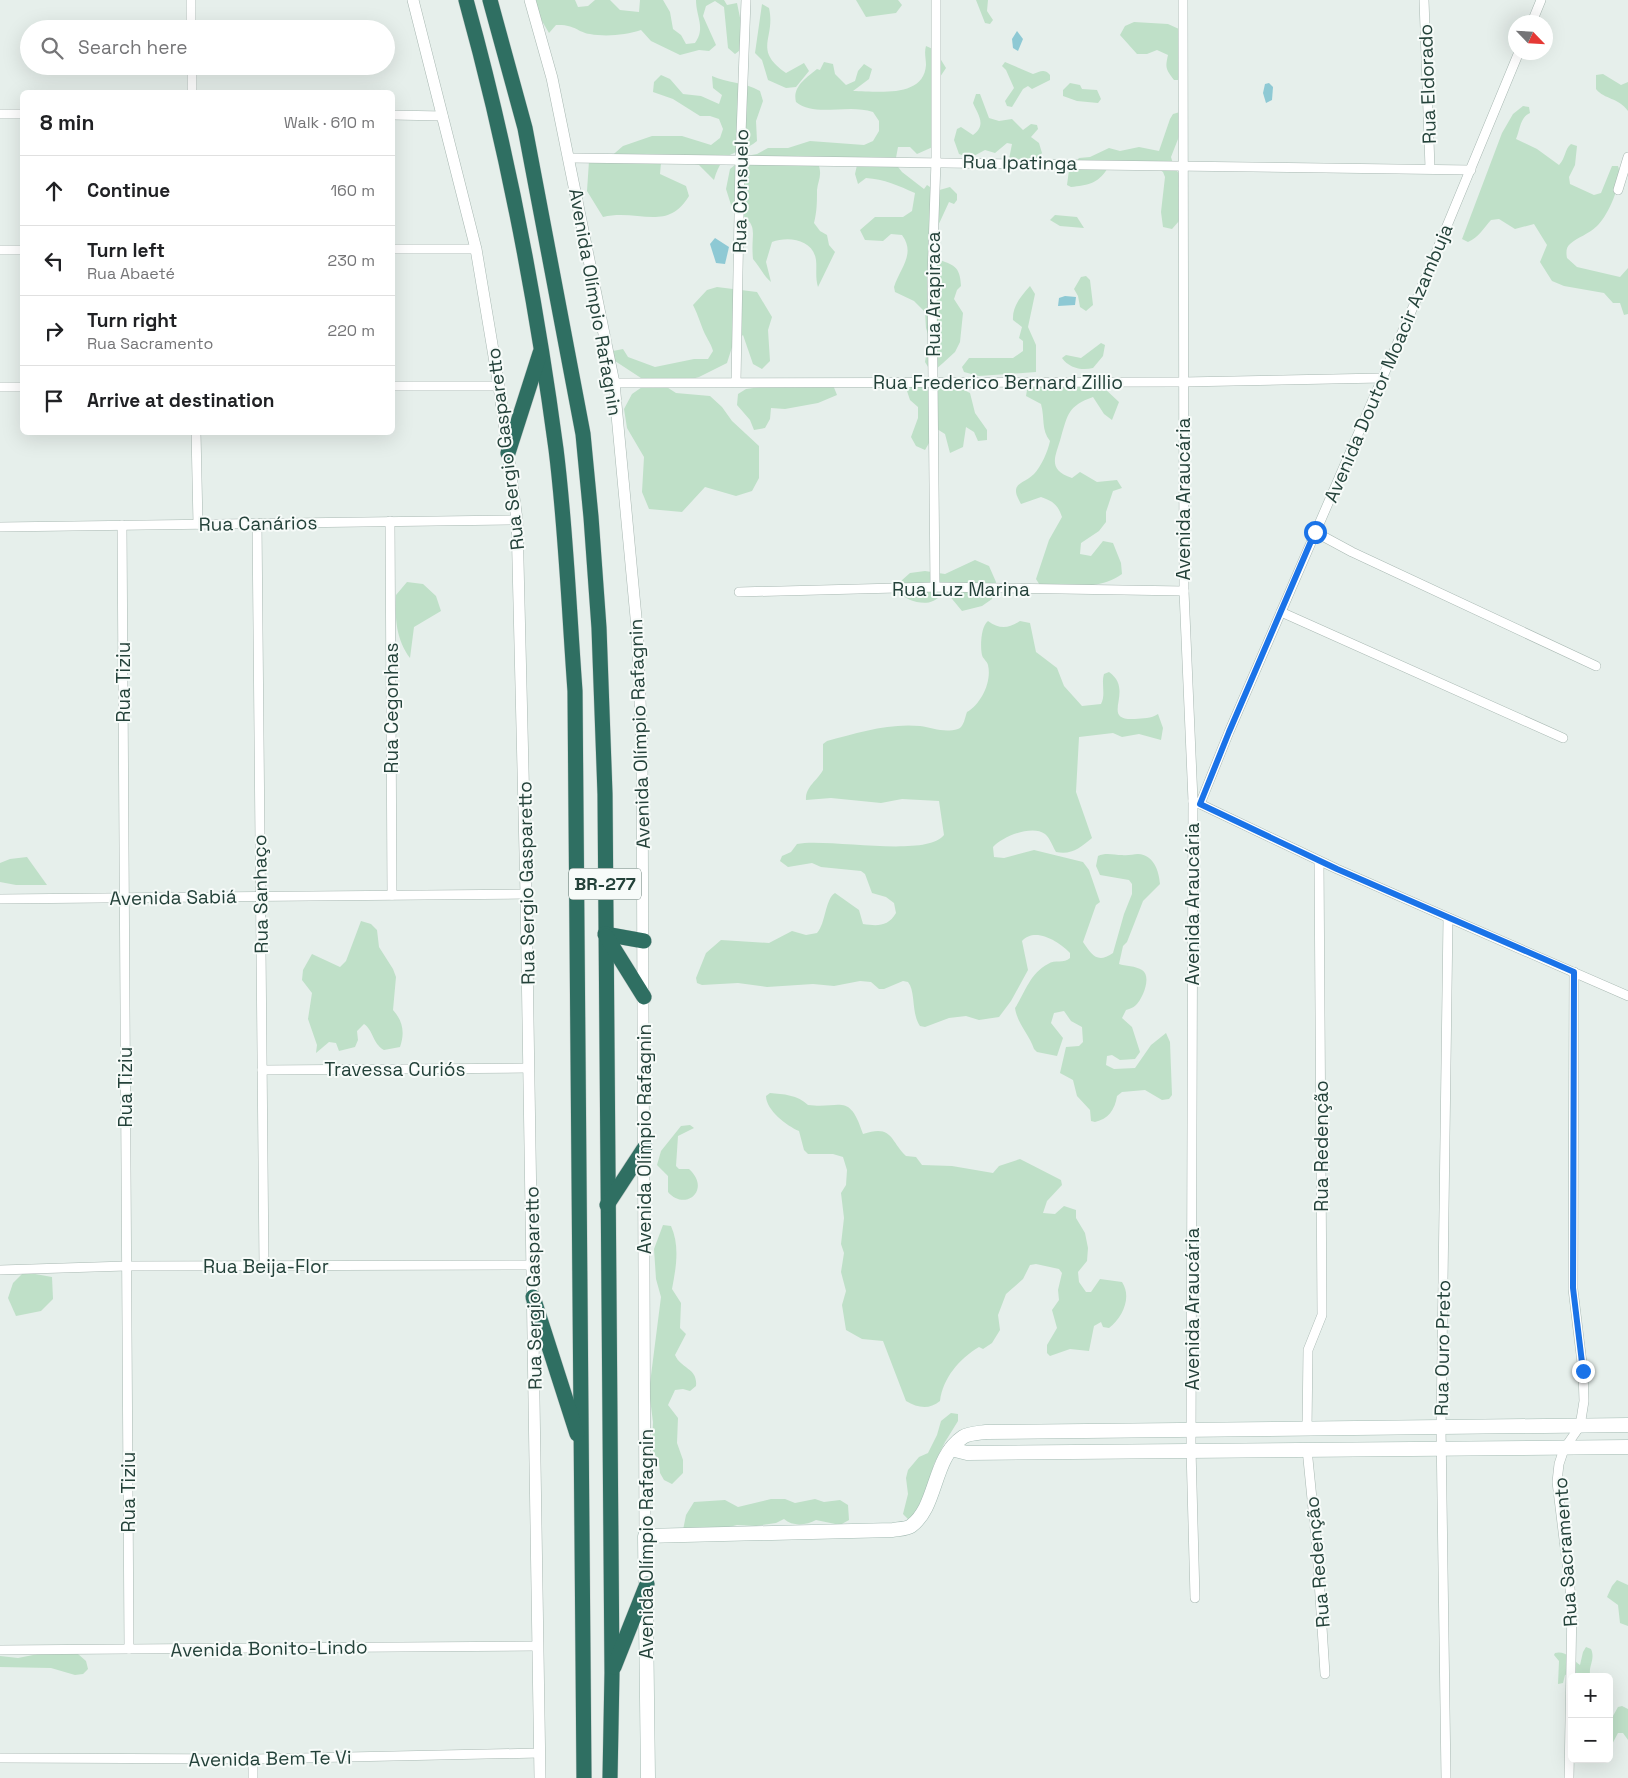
<!DOCTYPE html>
<meta charset="utf-8">
<style>
:root{--surface:#fff;--page:#f2f2f2;--text:#202124;--muted:#757577;--line:#e0e0e0}
body{margin:0;font-family:"Space Grotesk",sans-serif;background:var(--page);color:var(--text)}
.controls{position:absolute;right:15px;bottom:15px;display:grid;overflow:hidden;border-radius:8px;box-shadow:0 5px 20px #0002}
.controls button{width:45px;height:45px;display:grid;place-items:center;padding:0;border:0;border-bottom:1px solid var(--line);background:var(--surface);color:var(--text);font:25px sans-serif}
.compass{position:absolute;left:1508px;top:15px;width:45px;height:45px;border-radius:50%;background:var(--surface);box-shadow:0 5px 20px #0002;rotate:115deg}
.stop{position:absolute;width:15px;height:15px;margin:-11px;border:4px solid #1a73e8;border-radius:50%;background:#fff}
.stop.end{background:#1a73e8;border-color:#fff;box-shadow:0 1px 5px #0008}
.list{margin:0;padding:0;list-style:none}
h2{display:flex;justify-content:space-between;align-items:center;height:65px;margin:0;padding:0 20px;font-size:21px}
h2 small{font-size:16px;font-weight:400;color:var(--muted)}
.list li{display:grid;grid-template-columns:32px 1fr auto;gap:15px;align-items:center;box-sizing:border-box;height:70px;padding:0 20px;border-top:1px solid var(--line)}
.list b{display:block;font-size:19px;white-space:nowrap}
.list p{margin:0;font-size:16px;white-space:nowrap;color:var(--muted)}
.list em{font-size:16px;font-style:normal;color:var(--muted)}
.icon{flex:none;width:28px;height:28px;fill:none;stroke:currentColor;stroke-width:2;stroke-linecap:round;stroke-linejoin:round}
.map{position:relative;flex:none;width:1628px;height:1778px;overflow:hidden}
.search{position:absolute;background:var(--surface);box-shadow:0 5px 20px #0002;left:20px;top:20px;width:375px;height:55px;display:flex;align-items:center;gap:12px;box-sizing:border-box;padding:0 18px;border-radius:28px;color:var(--muted);font-size:19px}
.panel{position:absolute;background:var(--surface);box-shadow:0 5px 20px #0002;left:20px;top:90px;width:375px;height:345px;border-radius:8px}
.map>svg:first-child{display:block}
.green{fill:#bfe0c8}
.water{fill:#8ec9d4}
.lines{fill:none;stroke-linecap:round;stroke-linejoin:round}
.minor-casing{stroke:#a8b8b2;stroke-width:10}
.tertiary-casing{stroke:#a8b8b2;stroke-width:12}
.secondary-casing{stroke:#a4bbb3;stroke-width:15}
.motorway-casing{stroke:#c2cac8;stroke-width:16}
.minor{stroke:#fff;stroke-width:9}
.tertiary{stroke:#fff;stroke-width:11}
.secondary{stroke:#fff;stroke-width:14}
.motorway{stroke:#2f6f62;stroke-width:15}
.route{stroke:#1a73e8;stroke-width:6}
.labels{text-anchor:middle;stroke-width:4;stroke-linejoin:round;paint-order:stroke}
.shield{fill:#f7fbf9;stroke:#637a73;stroke-width:1}
.shield-label{font-size:18px;font-weight:bold;fill:#24423a}
.street-label{font-size:19px;fill:#24423a;stroke:#f7fbf9}
</style>
<div class="map">
<svg width="1628" height="1778" viewBox="0 0 1628 1778">
<rect width="100%" height="100%" fill="#e6efeb"/>
<!-- green -->
<g class="green">
<path d="M534,0H575L578,7L588,6L595,0H610L620,10L639,12L640,0H663L670,12L673,29L681,35L686,44L695,43C706,28 696,17 696,0H724L727,5L737,3L744,37V47L735,54L728,48L724,7L715,1L706,6L703,16L716,45L709,51L699,50L680,55L651,41L641,30C626,35 606,37 590,34C577,32 575,24 556,25L549,33L539,16Z"/>
<path d="M856,0H898L902,5L896,13L866,17Z"/>
<path d="M976,0H988L987,11L993,20L990,24L985,23Z"/>
<path d="M762,4L769,8C776,39 752,49 786,73L804,63L809,71L796,87L786,88L768,80L762,60L755,53Z"/>
<path d="M1134,22L1168,24L1179,29L1180,76L1178,80H1174C1166,69 1165,68 1168,55L1157,50L1147,54H1137L1120,35L1125,26Z"/>
<path d="M926,46L935,50L946,68L940,77L935,146L917,154L910,147H898L895,163L902,172L924,189L927,185L936,191L950,187L957,194V200L954,204L949,202L937,228V259C953,265 960,265 961,286L957,290L954,299L963,313L960,342L955,352L943,363L935,370H930L925,362L929,337L926,328L925,312L914,301L895,292L894,287C900,268 916,254 902,235L891,234L883,241L865,240L860,230L875,217H903L912,211L915,193C899,186 884,179 866,178L858,184L855,174L857,165L819,166C822,176 818,181 817,190C817,202 817,211 814,223L820,231L827,235L829,245L835,252L818,287C815,277 817,269 816,260C813,239 788,236 772,242L766,262L771,282C763,275 760,267 753,259C750,228 762,227 732,208L726,189L730,169L746,156L757,154L768,148H788L810,141L864,145L873,141L879,131V121L873,112C847,103 816,118 796,102C792,87 806,78 817,69L820,70L824,62L833,64L835,74L846,85L855,81L858,71L864,64L872,69L869,79L853,91C875,91 924,99 926,65C926,58 924,53 926,46Z"/>
<path d="M1005,62L1033,74C1040,72 1044,68 1050,75V80L1032,89L1028,86L1023,89L1012,107L1007,106L1005,101L1014,88L1006,70L1002,66Z"/>
<path d="M1603,74L1621,85L1628,82V111C1618,97 1605,100 1596,89V75Z"/>
<path d="M661,75L670,79L683,94L701,96L719,104L722,95L713,88L712,76C727,83 744,82 760,91L763,101L756,121L757,141C735,158 724,147 714,180L699,165L690,163H661L660,174L686,186L689,196C667,233 637,208 603,217L587,191L589,161L608,159L623,146L652,136H682L711,145L720,138L723,129L719,119L710,116H700L673,99L653,92L654,82Z"/>
<path d="M1070,83L1080,85L1082,89L1097,90L1101,99L1098,103L1077,101L1063,96V90Z"/>
<path d="M976,94H980L989,118L999,121L1012,119L1023,130L1031,124L1037,125L1038,129L1031,137L1039,143L1042,153C1035,163 1020,162 1009,159L1012,144L1007,143L995,153L985,150L970,158L959,154L954,140L957,129L961,127L973,135C987,125 978,115 973,103Z"/>
<path d="M1523,106L1529,107L1530,113C1520,117 1520,130 1516,139L1537,149L1559,165C1566,158 1564,150 1571,144L1577,146L1575,165L1569,177L1570,184L1594,195L1601,193L1612,166H1618C1624,180 1608,216 1597,226C1589,234 1578,237 1570,244C1566,247 1566,253 1567,258L1577,267L1620,277L1628,268V314L1624,315L1620,303H1613L1604,293L1564,286L1552,281L1540,262L1547,245L1534,224L1515,229L1499,219L1491,220C1483,229 1479,237 1468,242L1462,239L1502,133L1513,114Z"/>
<path d="M1180,112V134L1171,157L1174,167L1183,179L1179,221L1172,229L1163,227L1161,212L1165,177L1163,172L1154,166L1134,170L1107,169C1098,184 1087,185 1071,187L1067,185L1069,170L1079,158L1090,157L1109,148L1120,151L1139,147L1159,151L1170,119L1173,114Z"/>
<path d="M1055,215L1077,217L1084,228L1060,226L1050,220Z"/>
<path d="M1086,276L1090,280L1093,305L1086,311L1080,307L1078,296L1074,289L1081,277Z"/>
<path d="M1030,286L1035,294L1028,327L1036,345V372L979,376L964,372L962,367L969,358H1013L1023,351V341L1019,338L1022,327L1013,320C1012,306 1022,295 1030,286Z"/>
<path d="M717,287L757,292L772,317L768,330L770,361L762,369L753,364L743,335L733,344L727,363L699,377L688,380H644L615,361L613,351L623,349L628,357L655,367L694,359H708L713,351C711,344 709,342 706,336C702,329 698,314 693,305L707,290Z"/>
<path d="M1101,343L1105,345L1103,356L1093,368C1082,371 1069,368 1062,358L1066,355L1081,358Z"/>
<path d="M662,384L676,393L710,396L722,407L732,421L759,446V478L752,491L736,496L705,487L682,512L649,509L642,492L644,457L627,428L624,409L632,394L645,385Z"/>
<path d="M952,384L970,393L975,413L987,430V440L978,441L974,432L966,427L963,447L950,453L945,434L937,429L925,450L916,446L911,437L918,418V407L910,400L907,391L913,385Z"/>
<path d="M774,385H833L837,395L818,403L785,409L771,408L770,419L765,428L754,430L750,420L737,405L738,394L746,389Z"/>
<path d="M1095,385L1104,388L1119,402L1112,420L1104,414L1093,397C1068,406 1068,414 1061,437C1056,456 1046,469 1072,478L1080,472L1097,482L1117,480L1122,488L1113,491L1106,512V522L1099,531L1081,543L1080,554L1091,556L1103,541L1113,543L1121,563L1122,574C1100,590 1068,586 1041,587L1036,579L1049,540L1062,517C1058,505 1053,501 1041,497L1021,504C1008,482 1023,485 1034,474C1041,467 1048,451 1050,441C1041,430 1045,418 1041,404L1026,396L1027,390L1037,386Z"/>
<path d="M975,560L989,566L996,582L992,599L982,606L962,611L948,594C941,595 939,598 933,601C923,606 905,600 899,592L901,581L910,573L925,571L945,574Z"/>
<path d="M407,582L423,584L436,596L441,611L414,627L410,658C396,639 395,619 396,595Z"/>
<path d="M988,621C999,629 1008,629 1020,621L1030,623L1036,652L1057,668L1064,686L1082,706L1101,704C1106,695 1101,684 1104,674L1109,672C1136,691 1098,721 1135,719C1143,718 1151,719 1158,714L1163,728L1161,740L1139,734L1122,737L1113,733L1079,737L1076,792L1092,838C1080,848 1072,855 1056,852C1053,847 1050,838 1045,834C1032,824 1002,837 993,847L994,857L1004,858L1034,850L1083,862L1089,870L1100,902L1096,905L1083,942C1092,955 1097,964 1113,953L1124,914L1132,894V884L1129,880L1100,875L1096,866L1098,856C1106,852 1114,855 1122,855C1128,856 1133,854 1138,854C1154,855 1159,871 1160,884L1143,901L1127,942L1123,946L1119,964C1125,966 1136,966 1142,970C1152,976 1143,998 1136,1005C1133,1008 1129,1009 1126,1010L1122,1018L1132,1027L1140,1052L1135,1059L1120,1060L1112,1055L1107,1056L1106,1065L1114,1069L1135,1068L1151,1045L1166,1033L1170,1042L1172,1095L1169,1099L1162,1100L1145,1090L1122,1092L1117,1096C1115,1110 1108,1119 1095,1122L1091,1121L1090,1110L1077,1096L1073,1080L1060,1073L1066,1047L1079,1046L1083,1042L1082,1027L1071,1021L1064,1011L1054,1013L1051,1023L1063,1038L1057,1056L1037,1052L1034,1049C1029,1034 1017,1023 1015,1008C1025,993 1030,973 1048,964C1055,959 1064,964 1070,958V953C1060,942 1035,926 1022,941L1028,970L1011,1001L999,1017L979,1020L966,1016L949,1018L925,1027L920,1026C911,1013 916,992 908,982L903,981L884,989H879L871,982L860,981L834,986L813,984L767,987L738,983L702,985L697,983L696,978L706,953L721,940L769,943L792,931L806,935L817,933C826,923 825,899 835,893L859,910L863,924C877,926 888,927 896,913L894,903L886,897L872,893L865,874L861,871L821,867L812,863L788,867L780,861L782,856L791,852L797,844C828,838 927,858 944,835L939,801L902,799L881,803L831,798L806,800C805,787 817,781 823,770V744L827,741C857,733 888,723 920,726C933,728 944,733 958,729C964,727 965,717 967,712C981,704 992,682 988,665C987,661 983,659 982,655C980,646 981,626 988,621Z"/>
<path d="M27,857L47,885H16L0,882V863L10,859Z"/>
<path d="M361,921L371,924L377,930L379,947L393,969L396,977L393,1010C403,1021 405,1033 400,1047L384,1050C372,1043 374,1031 364,1024L357,1031L358,1040L355,1047L339,1051L336,1043L329,1042L316,1053L317,1045L308,1019L312,993L302,980L303,970L312,954L340,967L346,961Z"/>
<path d="M770,1093C783,1094 798,1095 808,1105C842,1109 849,1092 863,1134C893,1124 890,1141 906,1156L916,1157L922,1165L952,1166L993,1173L999,1166L1020,1159L1061,1180L1062,1185L1047,1201L1043,1213L1055,1214L1064,1206L1076,1210V1218L1085,1233L1088,1248L1087,1261L1078,1272L1079,1282L1086,1292H1091L1100,1279L1122,1282C1132,1297 1123,1317 1109,1328L1103,1327L1101,1322L1094,1326L1089,1351L1070,1349L1050,1356L1047,1353V1345L1057,1328L1052,1310L1059,1300L1058,1290L1062,1273L1059,1269L1036,1264L1030,1265L1023,1279L1006,1294L998,1315L1000,1330L992,1343L983,1349L979,1347C959,1359 943,1378 940,1401C929,1410 918,1408 906,1401L883,1341L862,1339L846,1330L842,1305L846,1291L841,1272L844,1253L841,1244L844,1218L841,1193L846,1185L847,1170L843,1157L833,1154H808L804,1150L799,1131C787,1126 766,1110 766,1096Z"/>
<path d="M681,1126L690,1125L694,1128L678,1136L676,1166L679,1169H689C712,1190 685,1212 668,1192V1176L657,1165L661,1151Z"/>
<path d="M663,1225L671,1226C680,1246 676,1268 672,1289L681,1303L680,1328L686,1334L675,1355C681,1369 698,1368 696,1386L690,1391L683,1389L675,1390L668,1405L678,1418L677,1443L683,1460V1473L672,1484L664,1480L660,1473L659,1463L652,1448L653,1422L649,1391L661,1297L656,1279L654,1249Z"/>
<path d="M24,1272L52,1277L53,1299L41,1311L16,1316L8,1298L13,1283Z"/>
<path d="M951,1413L958,1414V1421L945,1442L934,1464L926,1491L914,1517L908,1519L903,1514L908,1494L906,1478L908,1470L919,1457L928,1453L937,1435L941,1421Z"/>
<path d="M771,1499H785L795,1503L815,1499L824,1502L840,1500L848,1505L849,1520L840,1525L816,1520C807,1525 793,1527 784,1519L776,1523L756,1526L737,1525L709,1532L683,1530L686,1515L694,1502L725,1500L738,1507Z"/>
<path d="M1617,1580L1628,1585V1626L1620,1623L1618,1605L1607,1597L1612,1586Z"/>
<path d="M1586,1647L1591,1649C1596,1660 1587,1667 1591,1677H1572L1569,1674L1565,1675L1563,1683L1558,1684L1559,1661L1554,1655L1555,1653C1565,1650 1573,1660 1580,1665L1583,1652Z"/>
<path d="M43,1653L78,1654L86,1661L88,1669L83,1674L75,1675L51,1668L0,1667V1656L18,1658Z"/>
<path d="M1622,1706L1628,1709V1740L1623,1733H1618L1609,1750V1723L1618,1707Z"/>
</g>
<!-- water -->
<g class="water">
<path d="M1017,31L1023,39L1018,51L1013,48L1012,39Z"/>
<path d="M1269,83L1273,87L1272,100L1266,103L1263,93L1265,84Z"/>
<path d="M715,238L729,247L725,264L716,263L710,244Z"/>
<path d="M1065,296L1076,297L1075,305L1058,306L1059,298Z"/>
</g>
<g class="lines">
<defs>
<g id="minor">
<path d="M191,0V29"/>
<path d="M1183,0L1184,591L1193,801L1191,1449L1195,1598"/>
<path d="M1424,0L1430,168"/>
<path d="M1532,22L1541,0"/>
<path d="M192,66V92"/>
<path d="M0,114H22"/>
<path d="M392,115L443,116"/>
<path d="M570,158L1471,170"/>
<path d="M1618,190L1628,157"/>
<path d="M392,249H476"/>
<path d="M0,250H22"/>
<path d="M736,382L740,161L746,0"/>
<path d="M614,383L1183,382L1382,378"/>
<path d="M392,386H499"/>
<path d="M0,387H22"/>
<path d="M196,432L198,524"/>
<path d="M390,521L392,895"/>
<path d="M257,523L264,1266"/>
<path d="M122,525L129,1649"/>
<path d="M0,527L517,520"/>
<path d="M1315,532L1352,552L1596,666"/>
<path d="M935,587L932,277L936,161V0"/>
<path d="M739,592L935,587L1184,591"/>
<path d="M1281,612L1563,738"/>
<path d="M1193,801L1200,804L1229,732L1420,291L1519,52"/>
<path d="M1200,804L1337,869L1628,996"/>
<path d="M0,899L526,894"/>
<path d="M262,1070L529,1068"/>
<path d="M0,1270L126,1266L532,1265"/>
<path d="M1307,1429L1308,1350L1322,1315L1319,861"/>
<path d="M1307,1449L1317,1549L1325,1674"/>
<path d="M0,1650L538,1646"/>
<path d="M0,1758L253,1759L539,1753"/>
<path d="M253,1759V1778"/>
<path d="M1446,1778L1441,1428L1448,918"/>
<path d="M1569,1778L1572,1605L1557,1482L1559,1464L1564,1449L1580,1426L1584,1401L1583,1371L1573,1289L1574,972"/>
</g>
<g id="tertiary">
<path d="M413,0L476,249L499,386L517,520L526,894L540,1778"/>
<path d="M530,0L552,78L614,383L637,628L642,748L645,1536"/>
</g>
<g id="secondary">
<path d="M951,1449L967,1453L1628,1447"/>
<path d="M648,1778L645,1536L893,1530C898,1529 907,1529 911,1526C938,1506 932,1458 963,1437C969,1433 979,1433 986,1432L1628,1425"/>
</g>
<g id="motorway">
<path d="M466,0C506,144 536,300 556,449C566,529 569,610 575,691L584,1778"/>
<path d="M490,0L525,128L583,434L591,517L599,628L605,794L612,1673L610,1778"/>
<path d="M508,453L540,353"/>
<path d="M605,934L644,941"/>
<path d="M606,936L644,997"/>
<path d="M607,1205L645,1147"/>
<path d="M533,1297L577,1434"/>
<path d="M614,1667L647,1584"/>
</g>
</defs>
<!-- minor casing -->
<use href="#minor" class="minor-casing"/>
<!-- tertiary casing -->
<use href="#tertiary" class="tertiary-casing"/>
<!-- secondary casing -->
<use href="#secondary" class="secondary-casing"/>
<!-- motorway casing -->
<use href="#motorway" class="motorway-casing"/>
<!-- minor -->
<use href="#minor" class="minor"/>
<!-- tertiary -->
<use href="#tertiary" class="tertiary"/>
<!-- secondary -->
<use href="#secondary" class="secondary"/>
<!-- motorway -->
<use href="#motorway" class="motorway"/>
</g>
<g class="lines">
<!-- route -->
<path class="route" d="M1315,532L1229,732L1200,804L1337,869L1574,972L1573,1288L1583,1371"/>
</g>
<g class="labels">
<!-- shield labels -->
<rect class="shield" x="569" y="868.5" width="72" height="31" rx="4"/>
<g class="shield-label">
<text x="605" y="890">BR-277</text>
</g>
<!-- street labels -->
<g class="street-label">
<text transform="translate(1427 84) rotate(-92)" y="7">Rua Eldorado</text>
<text transform="translate(1020 162) rotate(1)" y="7">Rua Ipatinga</text>
<text transform="translate(740 191) rotate(-89)" y="7">Rua Consuelo</text>
<text transform="translate(933 294) rotate(-90)" y="7">Rua Arapiraca</text>
<text transform="translate(596 302) rotate(80)" y="7">Avenida Olímpio Rafagnin</text>
<text transform="translate(1388 363) rotate(-67)" y="7">Avenida Doutor Moacir Azambuja</text>
<text x="998" y="389">Rua Frederico Bernard Zillio</text>
<text transform="translate(505 449) rotate(-97)" y="7">Rua Sergio Gasparetto</text>
<text transform="translate(1183 499) rotate(-90)" y="7">Avenida Araucária</text>
<text transform="translate(258 523) rotate(-1)" y="7">Rua Canários</text>
<text x="961" y="596">Rua Luz Marina</text>
<text transform="translate(123 682) rotate(-90)" y="7">Rua Tiziu</text>
<text transform="translate(391 708) rotate(-90)" y="7">Rua Cegonhas</text>
<text transform="translate(639 734) rotate(-92)" y="7">Avenida Olímpio Rafagnin</text>
<text transform="translate(526 883) rotate(-91)" y="7">Rua Sergio Gasparetto</text>
<text transform="translate(260 894) rotate(-91)" y="7">Rua Sanhaço</text>
<text transform="translate(173 897) rotate(-1)" y="7">Avenida Sabiá</text>
<text transform="translate(1192 904) rotate(-90)" y="7">Avenida Araucária</text>
<text x="395" y="1076">Travessa Curiós</text>
<text transform="translate(125 1087) rotate(-90)" y="7">Rua Tiziu</text>
<text transform="translate(644 1139) rotate(-90)" y="7">Avenida Olímpio Rafagnin</text>
<text transform="translate(1321 1146) rotate(-90)" y="7">Rua Redenção</text>
<text x="266" y="1273">Rua Beija-Flor</text>
<text transform="translate(533 1288) rotate(-91)" y="7">Rua Sergio Gasparetto</text>
<text transform="translate(1192 1309) rotate(-90)" y="7">Avenida Araucária</text>
<text transform="translate(1442 1348) rotate(-89)" y="7">Rua Ouro Preto</text>
<text transform="translate(128 1492) rotate(-90)" y="7">Rua Tiziu</text>
<text transform="translate(646 1544) rotate(-90)" y="7">Avenida Olímpio Rafagnin</text>
<text transform="translate(1565 1552) rotate(-94)" y="7">Rua Sacramento</text>
<text transform="translate(1317 1562) rotate(-95)" y="7">Rua Redenção</text>
<text transform="translate(269 1648) rotate(-1)" y="7">Avenida Bonito-Lindo</text>
<text transform="translate(270 1758) rotate(-1)" y="7">Avenida Bem Te Vi</text>
</g>
</g>
</svg>
<div class="controls">
<button>+</button>
<button>−</button>
</div>
<svg class="compass" viewBox="-18 -18 36 36"><path d="M0-13l5 13h-10z" fill="#e53935"/><path d="M0 13l5-13h-10z" fill="#757577"/></svg>
<div class="stop" style="left:1315px;top:532px"></div>
<div class="stop end" style="left:1583px;top:1371px"></div>
<div class="search"><svg class="icon" aria-label="search" viewBox="0 0 24 24"><circle cx="10" cy="10" r="6"/><path d="M15 15l6 6"/></svg>Search here</div>
<section class="panel">
<h2>8 min<small>Walk · 610 m</small></h2>
<ul class="list">
<li><svg class="icon" aria-label="ahead" viewBox="0 0 24 24"><path d="M12 20V5M6 11l6-6 6 6"/></svg><div><b>Continue</b></div><em>160 m</em></li>
<li><svg class="icon" aria-label="left" viewBox="0 0 24 24"><path d="M17 20v-9H6M10 6l-5 5 5 5"/></svg><div><b>Turn left</b><p>Rua Abaeté</p></div><em>230 m</em></li>
<li><svg class="icon" aria-label="right" viewBox="0 0 24 24"><path d="M7 20v-9h11M14 6l5 5-5 5"/></svg><div><b>Turn right</b><p>Rua Sacramento</p></div><em>220 m</em></li>
<li><svg class="icon" aria-label="arrive" viewBox="0 0 24 24"><path d="M6 21V4h12l-3 4 3 4H6"/></svg><div><b>Arrive at destination</b></div></li>
</ul>
</section>
</div>
